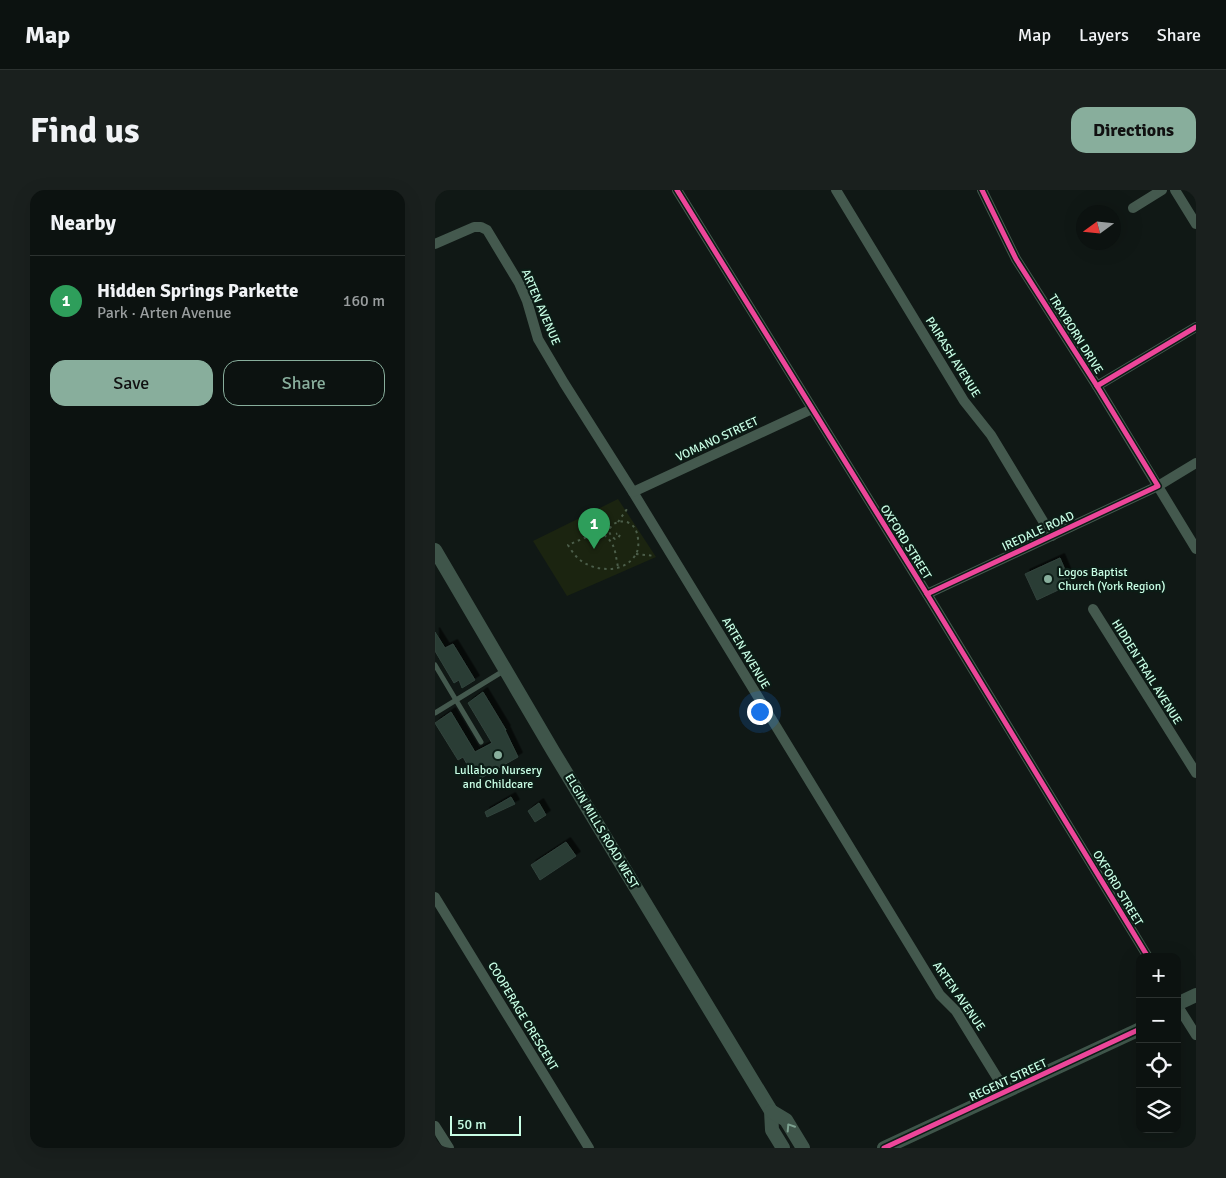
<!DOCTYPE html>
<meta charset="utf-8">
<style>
:root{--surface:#0c1210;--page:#1a201e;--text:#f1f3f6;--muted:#9a9e9f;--line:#2c3230;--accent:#88ae9c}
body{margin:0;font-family:Signika,sans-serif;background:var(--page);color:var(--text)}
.controls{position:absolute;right:15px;bottom:15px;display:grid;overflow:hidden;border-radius:10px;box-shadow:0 5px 20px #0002}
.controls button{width:45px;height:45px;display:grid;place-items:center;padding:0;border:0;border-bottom:1px solid var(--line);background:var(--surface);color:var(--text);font:25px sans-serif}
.compass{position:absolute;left:641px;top:15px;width:45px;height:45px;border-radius:50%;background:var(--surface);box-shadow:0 5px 20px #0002;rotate:255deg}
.scale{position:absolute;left:15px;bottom:12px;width:71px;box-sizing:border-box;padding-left:5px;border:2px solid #c8fee5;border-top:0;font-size:14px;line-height:18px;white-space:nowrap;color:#c8fee5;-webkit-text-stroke:4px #0c1c16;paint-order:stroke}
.you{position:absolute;left:324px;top:521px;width:18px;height:18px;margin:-12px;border:4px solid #fff;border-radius:50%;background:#1a73e8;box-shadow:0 0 0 8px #1a73e833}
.badge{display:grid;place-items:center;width:32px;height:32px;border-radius:50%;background:var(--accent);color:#fff;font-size:16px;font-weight:700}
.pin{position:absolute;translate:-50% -41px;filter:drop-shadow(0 1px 2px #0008)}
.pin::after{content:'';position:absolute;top:26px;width:18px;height:15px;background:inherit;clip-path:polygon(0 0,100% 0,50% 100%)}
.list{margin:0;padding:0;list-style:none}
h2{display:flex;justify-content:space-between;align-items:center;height:65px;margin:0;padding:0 20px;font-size:21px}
h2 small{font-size:16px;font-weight:400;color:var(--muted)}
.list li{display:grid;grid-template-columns:32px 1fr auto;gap:15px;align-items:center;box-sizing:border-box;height:90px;padding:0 20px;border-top:1px solid var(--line)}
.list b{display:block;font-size:19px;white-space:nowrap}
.list p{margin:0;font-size:16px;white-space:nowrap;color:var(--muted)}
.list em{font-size:16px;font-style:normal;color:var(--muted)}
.actions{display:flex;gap:10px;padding:15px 20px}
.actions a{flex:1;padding:11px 0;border:1px solid var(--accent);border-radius:15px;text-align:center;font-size:18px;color:var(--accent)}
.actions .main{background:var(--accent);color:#111}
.icon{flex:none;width:28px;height:28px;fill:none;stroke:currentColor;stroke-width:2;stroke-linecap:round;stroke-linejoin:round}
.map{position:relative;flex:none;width:761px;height:958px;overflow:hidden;border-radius:15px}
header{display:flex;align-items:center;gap:30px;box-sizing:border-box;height:70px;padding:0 25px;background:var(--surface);border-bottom:1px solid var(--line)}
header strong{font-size:24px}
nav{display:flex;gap:28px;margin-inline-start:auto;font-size:18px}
.intro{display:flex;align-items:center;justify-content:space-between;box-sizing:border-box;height:120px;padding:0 30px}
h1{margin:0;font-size:35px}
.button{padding:12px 22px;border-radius:15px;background:var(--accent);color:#111;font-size:18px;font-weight:700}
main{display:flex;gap:30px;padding:0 30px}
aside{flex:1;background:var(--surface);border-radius:15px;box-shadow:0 5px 20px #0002}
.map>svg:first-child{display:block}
.green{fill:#1b2410}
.building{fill:#2c3c36;stroke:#31443c;filter:url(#shadow)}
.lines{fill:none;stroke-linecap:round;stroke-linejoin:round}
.path{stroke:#4c5e4a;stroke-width:2;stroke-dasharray:2.5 4;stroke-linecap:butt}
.lane{stroke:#44594e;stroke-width:5}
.street{stroke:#44594e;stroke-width:10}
.secondary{stroke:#3f554a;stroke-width:14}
.cycleway-casing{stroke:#0c1c16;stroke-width:8}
.cycleway{stroke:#ed469a;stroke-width:5}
.oneway{stroke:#7da190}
.poi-dot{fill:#88ae9c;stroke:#0c1c16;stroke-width:2}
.labels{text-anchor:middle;stroke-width:4.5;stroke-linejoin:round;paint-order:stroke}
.street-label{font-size:12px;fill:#c8fee5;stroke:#0c1c16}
.poi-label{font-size:12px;fill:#c8fee5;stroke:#0c1c16;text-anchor:start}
</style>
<header>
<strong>Map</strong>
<nav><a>Map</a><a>Layers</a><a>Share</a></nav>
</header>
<div class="intro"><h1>Find us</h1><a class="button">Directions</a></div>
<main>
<aside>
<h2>Nearby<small></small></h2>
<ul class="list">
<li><span class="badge" style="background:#2e9e5b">1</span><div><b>Hidden Springs Parkette</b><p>Park · Arten Avenue</p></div><em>160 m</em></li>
</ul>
<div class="actions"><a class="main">Save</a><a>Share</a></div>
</aside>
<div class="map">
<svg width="761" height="958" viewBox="0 0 761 958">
<defs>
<filter id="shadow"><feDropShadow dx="4.5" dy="-4.5" stdDeviation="0" flood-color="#0009"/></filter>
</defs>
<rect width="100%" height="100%" fill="#101815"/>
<!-- green -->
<path class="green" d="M183,309L221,367L132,406L98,351Z"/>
<!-- building -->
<g class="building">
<path d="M625,368L636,394L602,410L590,384Z"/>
<path d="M0,442L10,458L18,454L40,490L27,498L24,490L19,493L0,461Z"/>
<path d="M48,502L71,540H70L83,567L46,588L43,583L38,585L28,567L23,570L0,533L16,522L40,562L57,553L33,513Z"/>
<path d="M76,607L80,614L52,627L50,622Z"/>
<path d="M104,613L111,625L100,632L93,621Z"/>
<path d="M131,652L141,666L105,690L96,675Z"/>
</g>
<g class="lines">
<!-- path -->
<g class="path">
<path d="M183,332L192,319"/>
<path d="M175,337L133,355C136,360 140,366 145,370C159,381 187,384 199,367C203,362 204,356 203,349C200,317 160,336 180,349L183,348L185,345L184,343L181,344"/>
<path d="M164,341C181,353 179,358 183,377"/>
<path d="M201,364L220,366"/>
</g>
<!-- lane -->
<g class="lane">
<path d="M0,475L46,552"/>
<path d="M0,523L70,480"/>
</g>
<!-- street -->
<g class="street">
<path d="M242,0L492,404L713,767"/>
<path d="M401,0L529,211L556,245L617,346"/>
<path d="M547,0L581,69L662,196L761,359"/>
<path d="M740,0L761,34"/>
<path d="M698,18L727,0"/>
<path d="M0,54L39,37H46L52,40L84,93L92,111L103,149L129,193L198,302L505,805L521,821L571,902"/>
<path d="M662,196L761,137"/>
<path d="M198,302L377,219"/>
<path d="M492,404L723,296L761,273"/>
<path d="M658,419L761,583"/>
<path d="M0,707L154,958"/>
<path d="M742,815L761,845"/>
<path d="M0,936L14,958"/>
</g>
<!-- secondary -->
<g class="secondary">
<path d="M0,360L118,561L336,921L337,940L348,958"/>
<path d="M742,814L761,805"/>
<path d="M336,921L351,930L368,958"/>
<path d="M449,958L705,839"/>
</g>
<defs>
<g id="cycleway">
<path d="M242,0L492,404L713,767"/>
<path d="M662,196L761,137"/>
<path d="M492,404L723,296L662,196L581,69L547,0"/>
<path d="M449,958L705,839"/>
</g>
</defs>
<!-- cycleway casing -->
<use href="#cycleway" class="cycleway-casing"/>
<!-- cycleway -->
<use href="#cycleway" class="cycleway"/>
</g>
<!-- one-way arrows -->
<defs><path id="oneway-chevron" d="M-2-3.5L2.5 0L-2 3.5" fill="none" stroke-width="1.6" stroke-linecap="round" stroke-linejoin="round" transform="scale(1.25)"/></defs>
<use class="oneway" href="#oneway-chevron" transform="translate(355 937) rotate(-123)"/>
<!-- markers -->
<g class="poi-dot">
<circle cx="613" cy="389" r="5"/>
<circle cx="63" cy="565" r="5"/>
</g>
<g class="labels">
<!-- street labels -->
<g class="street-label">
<text transform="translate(106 117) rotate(67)" y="4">ARTEN AVENUE</text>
<text transform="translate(641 144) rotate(58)" y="4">TRAYBORN DRIVE</text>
<text transform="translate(518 167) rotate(58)" y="4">PAIRASH AVENUE</text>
<text transform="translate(282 249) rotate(-25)" y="4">VOMANO STREET</text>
<text transform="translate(603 341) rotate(-25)" y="4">IREDALE ROAD</text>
<text transform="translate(471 352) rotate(58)" y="4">OXFORD STREET</text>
<text transform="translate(311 463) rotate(59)" y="4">ARTEN AVENUE</text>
<text transform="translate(712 482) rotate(58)" y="4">HIDDEN TRAIL AVENUE</text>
<text transform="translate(167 641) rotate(59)" y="4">ELGIN MILLS ROAD WEST</text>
<text transform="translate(683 698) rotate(59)" y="4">OXFORD STREET</text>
<text transform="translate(524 806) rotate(55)" y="4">ARTEN AVENUE</text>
<text transform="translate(88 826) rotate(59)" y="4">COOPERAGE CRESCENT</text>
<text transform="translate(573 890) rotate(-25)" y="4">REGENT STREET</text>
</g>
<!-- poi labels -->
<g class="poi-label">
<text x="623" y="386">Logos Baptist<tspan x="623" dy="14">Church (York Region)</tspan></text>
<text x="63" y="584" text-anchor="middle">Lullaboo Nursery<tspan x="63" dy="14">and Childcare</tspan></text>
</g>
</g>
</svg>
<div class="controls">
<button>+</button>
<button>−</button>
<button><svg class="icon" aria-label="locate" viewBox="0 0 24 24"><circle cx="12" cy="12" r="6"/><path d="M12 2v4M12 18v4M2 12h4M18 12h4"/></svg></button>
<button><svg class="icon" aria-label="layers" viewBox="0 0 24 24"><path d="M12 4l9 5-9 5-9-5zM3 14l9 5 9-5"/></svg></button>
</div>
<svg class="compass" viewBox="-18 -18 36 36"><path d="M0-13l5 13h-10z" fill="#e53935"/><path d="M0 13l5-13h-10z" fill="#9a9e9f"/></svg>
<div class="scale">50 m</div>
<div class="you"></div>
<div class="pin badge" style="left:159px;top:359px;background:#2e9e5b">1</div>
</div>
</main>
